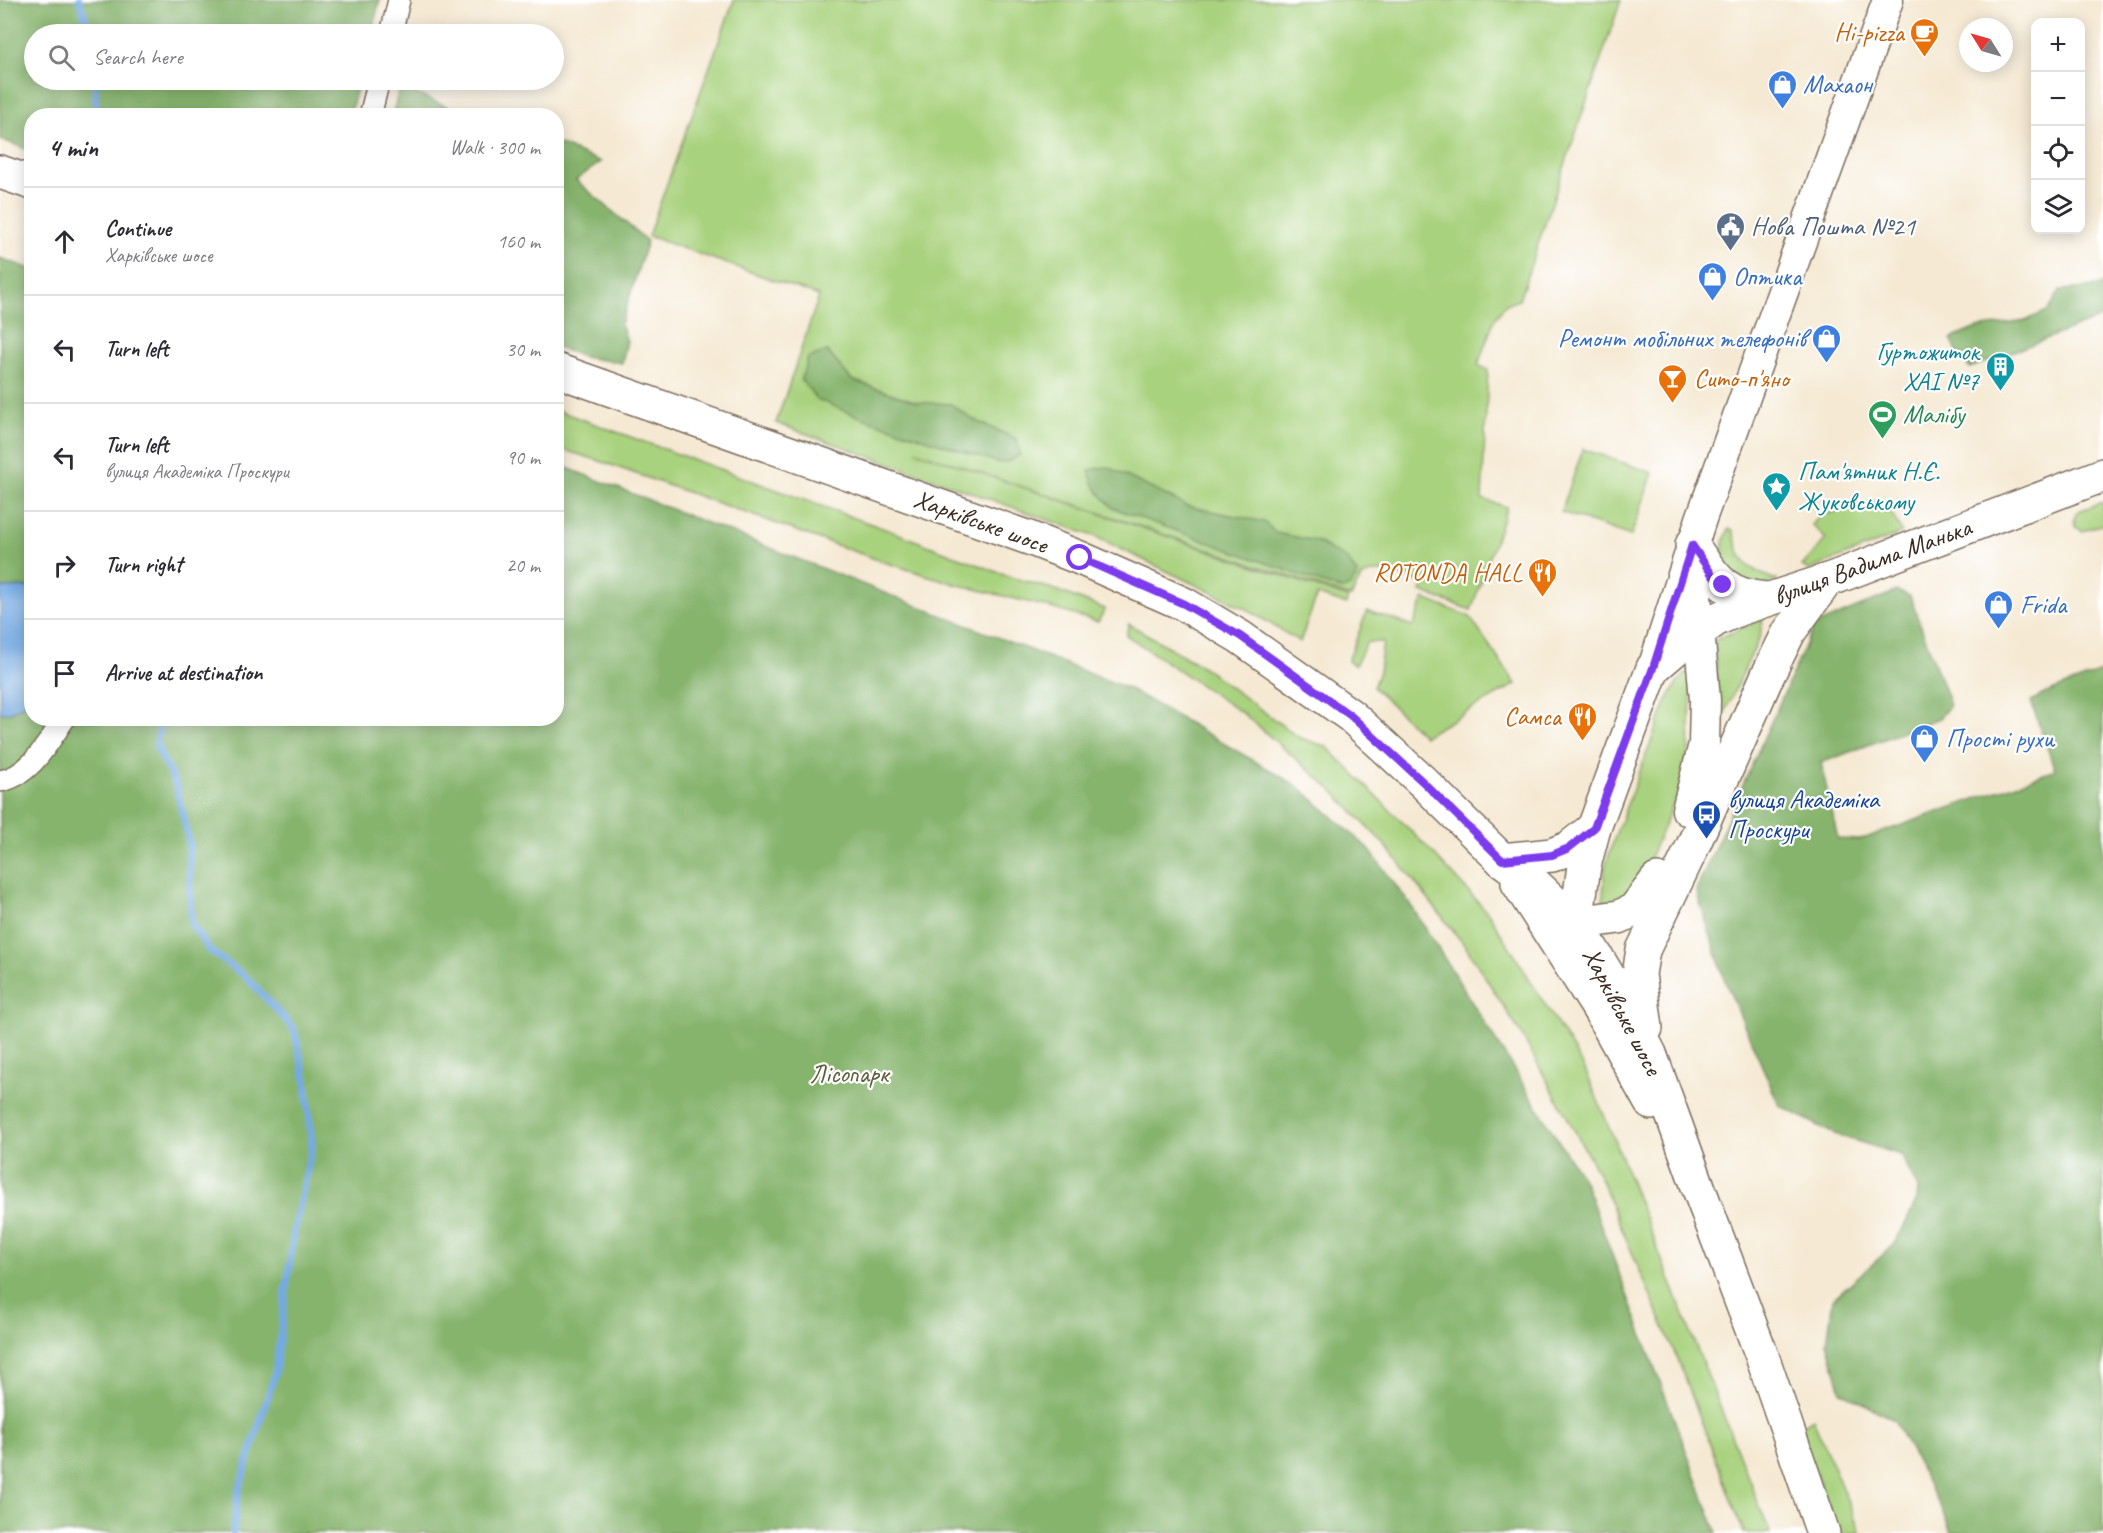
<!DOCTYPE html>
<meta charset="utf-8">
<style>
:root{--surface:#fff;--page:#f2f2f3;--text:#2b2b33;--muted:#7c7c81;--line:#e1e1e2}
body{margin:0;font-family:Caveat,sans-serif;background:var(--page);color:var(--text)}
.controls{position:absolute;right:18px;top:18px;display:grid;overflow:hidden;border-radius:12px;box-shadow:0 3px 15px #0003}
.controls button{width:54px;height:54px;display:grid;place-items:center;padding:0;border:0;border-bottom:2px solid var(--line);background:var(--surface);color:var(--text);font:30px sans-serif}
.compass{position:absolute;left:1959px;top:18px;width:54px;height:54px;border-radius:50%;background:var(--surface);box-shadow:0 3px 15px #0003;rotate:307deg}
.stop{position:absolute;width:18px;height:18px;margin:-14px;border:4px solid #7c3aed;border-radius:50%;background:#fff}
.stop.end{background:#7c3aed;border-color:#fff;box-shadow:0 2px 6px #0008}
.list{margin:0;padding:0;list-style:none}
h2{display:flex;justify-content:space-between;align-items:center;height:78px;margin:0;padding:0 24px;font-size:26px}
h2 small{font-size:20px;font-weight:400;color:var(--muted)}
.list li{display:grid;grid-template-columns:39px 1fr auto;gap:18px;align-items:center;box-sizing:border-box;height:108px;padding:0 24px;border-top:2px solid var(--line)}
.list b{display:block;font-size:22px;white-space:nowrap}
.list p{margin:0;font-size:20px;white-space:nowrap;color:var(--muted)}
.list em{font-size:20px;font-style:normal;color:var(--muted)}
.icon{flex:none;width:33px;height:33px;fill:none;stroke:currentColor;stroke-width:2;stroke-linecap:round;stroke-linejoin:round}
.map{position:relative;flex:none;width:2103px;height:1533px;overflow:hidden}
.search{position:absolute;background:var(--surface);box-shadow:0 3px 15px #0003;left:24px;top:24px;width:540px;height:66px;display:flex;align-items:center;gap:15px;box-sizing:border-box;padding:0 21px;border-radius:33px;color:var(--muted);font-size:22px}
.panel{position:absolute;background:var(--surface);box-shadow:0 3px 15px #0003;left:24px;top:108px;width:540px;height:618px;border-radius:24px}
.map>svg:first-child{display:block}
.green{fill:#a9d27e;stroke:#727e4e;stroke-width:1.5}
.forest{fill:#86b46d;stroke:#606f46;stroke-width:1.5}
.water{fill:#75aae2;stroke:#586a80;stroke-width:1.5}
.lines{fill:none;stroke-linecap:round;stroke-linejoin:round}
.stream{stroke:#75aae2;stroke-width:7}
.street-casing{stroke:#7c6d5d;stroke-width:24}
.secondary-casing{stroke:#7c6d5d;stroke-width:33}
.primary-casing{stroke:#7c6d5d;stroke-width:36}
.street{stroke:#fff;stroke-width:21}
.secondary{stroke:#fff;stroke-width:30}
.primary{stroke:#fff;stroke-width:33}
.route{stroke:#7c3aed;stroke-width:8}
.labels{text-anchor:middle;stroke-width:4.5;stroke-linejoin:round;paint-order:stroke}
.food-label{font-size:26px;fill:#c56008;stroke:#fff;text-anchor:end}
.shop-label{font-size:26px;fill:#366cbe;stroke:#fff;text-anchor:start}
.service-label{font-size:26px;fill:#4e5e75;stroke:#fff;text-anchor:start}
.culture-label{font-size:26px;fill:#0d838f;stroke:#fff;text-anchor:end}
.leisure-label{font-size:26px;fill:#27864d;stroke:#fff;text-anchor:start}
.street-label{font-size:26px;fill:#3b2a1e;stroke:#fff}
.transit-label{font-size:26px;fill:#164399;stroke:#fff;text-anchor:start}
.park-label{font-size:26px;fill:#5c5c3b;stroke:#fff}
</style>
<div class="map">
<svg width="2103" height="1533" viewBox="0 0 2103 1533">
<rect width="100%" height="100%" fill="#fff"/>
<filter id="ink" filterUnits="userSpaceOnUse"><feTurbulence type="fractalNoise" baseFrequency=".0167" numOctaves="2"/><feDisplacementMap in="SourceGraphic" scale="12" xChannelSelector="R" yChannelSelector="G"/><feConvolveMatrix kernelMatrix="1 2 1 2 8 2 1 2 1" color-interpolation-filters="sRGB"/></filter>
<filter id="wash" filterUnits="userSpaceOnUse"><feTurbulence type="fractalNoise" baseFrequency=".008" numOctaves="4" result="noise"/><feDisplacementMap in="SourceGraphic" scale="24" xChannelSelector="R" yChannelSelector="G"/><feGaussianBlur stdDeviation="1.35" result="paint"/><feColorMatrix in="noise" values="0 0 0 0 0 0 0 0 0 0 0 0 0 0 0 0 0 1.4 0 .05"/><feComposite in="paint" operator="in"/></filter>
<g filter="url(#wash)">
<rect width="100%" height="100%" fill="#f5e9d3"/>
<!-- green -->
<g class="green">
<path d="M734,0H1621L1519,300L1506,304L1494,320L1478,365L1488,370L1482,499L1507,507L1471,610L1421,592L1424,583C1406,578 1374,562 1360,580C1356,585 1354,592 1351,597L916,451L1348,598L1346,604L1317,595L1300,642L1248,610L1096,537L776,423L819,296L648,236Z"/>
<path d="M556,410L896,533L1010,577L1053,589L1105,609L1098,622L1044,606L955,584L884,562L597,460L557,448Z"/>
<path d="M1583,449L1653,473L1631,536L1561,512Z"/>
<path d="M1877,501L1893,516L1902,533L1809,570L1802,566L1826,539L1812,525L1821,515Z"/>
<path d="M2103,502V524L2083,531L2075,527L2074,518L2078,511Z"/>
<path d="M1729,529L1733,530C1740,563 1746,569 1777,580L1765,585L1747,588L1723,568C1722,554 1722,542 1729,529Z"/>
<path d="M1424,599L1469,616L1516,684L1424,736L1373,687L1379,672L1383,642H1367L1355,666L1348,661L1367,611L1413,626Z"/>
<path d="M1763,619L1760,636L1723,716H1719L1715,640Z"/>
<path d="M1129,624L1203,667L1298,737L1327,747L1430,850L1489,914L1584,1067L1614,1139L1770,1533H1744L1680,1365L1598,1173L1520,1032L1466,947L1386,846L1332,790L1245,715L1126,635Z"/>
<path d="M1692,668L1689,749L1678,793L1638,886L1604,913L1603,897L1605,866L1617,831L1667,700L1678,682Z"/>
<path d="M1813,1419L1861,1533H1840L1798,1429Z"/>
</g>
<!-- forest -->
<g class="forest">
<path d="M0,0H380L371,34H34V80H359L350,115L32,116L31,151L0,139Z"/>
<path d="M400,87L455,110L462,115H392Z"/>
<path d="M556,143L601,162L576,180L647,241L621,324L627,341L622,363L583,357L557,347Z"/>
<path d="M0,258L31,269V587L0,588Z"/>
<path d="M2103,284V317L1970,368L1959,356L1951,339L1976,328L2025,321L2049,310L2060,290L2087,288Z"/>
<path d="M827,351L852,380L917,402L951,404L972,419L1017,439L1020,455L1010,461L999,463L862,418L816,399L801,379L808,358Z"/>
<path d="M557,464L1129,689L1298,786L1368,848L1414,910L1585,1183L1717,1533H0V713L11,712L31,700L32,718H556Z"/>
<path d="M1108,467L1187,506L1264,522L1276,533L1316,541L1347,559L1358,575L1350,586L1341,590L1113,508C1101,496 1092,487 1089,470Z"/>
<path d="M1896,591L1910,596L1950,705L1939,718L1821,763L1838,839L1860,840L2055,770L2031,701L2044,694L2103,671V1533H1952L1941,1508L1894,1420L1841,1391L1827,1343L1833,1299L1895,1244L1917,1200L1918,1188L1901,1155L1834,1134L1779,1105L1725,981L1696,890L1814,626Z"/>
</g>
<!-- water -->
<path class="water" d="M31,587V700L11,712L0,713V588Z"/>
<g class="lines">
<!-- stream -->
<g class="stream">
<path d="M79,0L91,34"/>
<path d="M95,80L96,116"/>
<path d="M162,718L156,746L176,785L189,842L191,923L209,950L246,977L294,1029L306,1081L312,1146L294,1232L275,1373L238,1493L233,1533"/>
</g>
</g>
</g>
<g filter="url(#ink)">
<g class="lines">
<defs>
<g id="street">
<path d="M391,34L399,0"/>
<path d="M370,116L379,80"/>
<path d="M0,781C31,776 48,742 65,718"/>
</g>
<g id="secondary">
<path d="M1653,668L1701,519L1888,0"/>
<path d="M1687,810L1704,744L1705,700L1693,560"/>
</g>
<g id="primary">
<path d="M0,172L32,183"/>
<path d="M556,370L1029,538L1080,558L1184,604L1240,637L1351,716L1423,782L1502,860L1537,886L1576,923L1615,987L1650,1054L1700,1192L1762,1356L1823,1533"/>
<path d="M1692,545C1714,577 1724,596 1766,599"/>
<path d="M1502,860L1552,855L1569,848L1594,828"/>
<path d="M1518,883L1599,1009L1651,1103"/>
<path d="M1557,915L1576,923L1619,917L1634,910L1657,880"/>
<path d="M1599,1009L1576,923L1584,866L1594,828L1653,668L1680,645L1715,620L1739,609L1831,579L2103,475"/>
<path d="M1646,1028L1639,974L1643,950L1692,848L1766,679L1789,632L1827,580"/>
</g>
</defs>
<!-- street casing -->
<use href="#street" class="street-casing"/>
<!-- secondary casing -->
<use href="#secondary" class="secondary-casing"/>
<!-- primary casing -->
<use href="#primary" class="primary-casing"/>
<!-- street -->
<use href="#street" class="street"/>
<!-- secondary -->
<use href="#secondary" class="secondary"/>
<!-- primary -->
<use href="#primary" class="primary"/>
</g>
</g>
<g class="lines" filter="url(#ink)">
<!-- route -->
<path class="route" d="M1080,558L1184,604L1240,636L1293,674L1351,716L1423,782L1502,860L1552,855L1569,848L1594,828L1653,668L1692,545L1713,576L1723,585"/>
</g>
<!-- icons -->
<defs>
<symbol id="cafe-pin" viewBox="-11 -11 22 30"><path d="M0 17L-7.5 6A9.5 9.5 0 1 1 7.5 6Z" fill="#e8710a" stroke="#fff"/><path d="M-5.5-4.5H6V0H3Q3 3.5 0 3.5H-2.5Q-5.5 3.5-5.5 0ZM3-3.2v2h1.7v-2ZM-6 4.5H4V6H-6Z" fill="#fff"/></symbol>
<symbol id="shop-pin" viewBox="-11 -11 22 30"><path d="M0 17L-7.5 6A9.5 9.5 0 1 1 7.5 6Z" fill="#3f7fe0" stroke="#fff"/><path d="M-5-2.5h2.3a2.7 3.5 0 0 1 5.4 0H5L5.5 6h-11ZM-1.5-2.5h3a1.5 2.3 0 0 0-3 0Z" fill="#fff"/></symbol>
<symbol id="civic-pin" viewBox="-11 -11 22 30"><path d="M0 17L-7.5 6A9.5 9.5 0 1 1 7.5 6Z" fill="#5c6f8a" stroke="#fff"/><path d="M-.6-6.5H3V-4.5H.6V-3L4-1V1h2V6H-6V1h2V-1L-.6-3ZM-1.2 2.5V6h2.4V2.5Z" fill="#fff"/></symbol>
<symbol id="building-pin" viewBox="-11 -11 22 30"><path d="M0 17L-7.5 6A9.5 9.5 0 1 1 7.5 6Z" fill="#0f9aa8" stroke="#fff"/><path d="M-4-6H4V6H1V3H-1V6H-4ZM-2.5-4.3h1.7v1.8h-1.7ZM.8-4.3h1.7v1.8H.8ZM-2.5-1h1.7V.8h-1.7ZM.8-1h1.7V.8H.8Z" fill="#fff"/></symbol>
<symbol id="bar-pin" viewBox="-11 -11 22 30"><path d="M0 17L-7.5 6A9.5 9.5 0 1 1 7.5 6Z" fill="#e8710a" stroke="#fff"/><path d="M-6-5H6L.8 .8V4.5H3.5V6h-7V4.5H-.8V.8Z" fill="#fff"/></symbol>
<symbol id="stadium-pin" viewBox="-11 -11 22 30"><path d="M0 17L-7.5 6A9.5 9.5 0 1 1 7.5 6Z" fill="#2e9e5b" stroke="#fff"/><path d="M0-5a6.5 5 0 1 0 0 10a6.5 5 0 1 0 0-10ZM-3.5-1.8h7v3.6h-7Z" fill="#fff"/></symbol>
<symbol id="sight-pin" viewBox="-11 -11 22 30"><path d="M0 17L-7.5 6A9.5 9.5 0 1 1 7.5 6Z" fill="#0f9aa8" stroke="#fff"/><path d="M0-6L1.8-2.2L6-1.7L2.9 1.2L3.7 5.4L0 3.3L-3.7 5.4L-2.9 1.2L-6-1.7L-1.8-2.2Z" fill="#fff"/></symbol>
<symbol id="restaurant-pin" viewBox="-11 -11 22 30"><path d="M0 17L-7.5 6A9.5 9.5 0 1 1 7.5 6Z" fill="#e8710a" stroke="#fff"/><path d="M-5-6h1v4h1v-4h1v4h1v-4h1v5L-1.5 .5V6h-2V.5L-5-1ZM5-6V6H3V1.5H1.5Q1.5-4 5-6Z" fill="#fff"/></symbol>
<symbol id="bus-pin" viewBox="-11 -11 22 30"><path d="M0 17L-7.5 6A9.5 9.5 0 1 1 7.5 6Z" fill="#1a4fb4" stroke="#fff"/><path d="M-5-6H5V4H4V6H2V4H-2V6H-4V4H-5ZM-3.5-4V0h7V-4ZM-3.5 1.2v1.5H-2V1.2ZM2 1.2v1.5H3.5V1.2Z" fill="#fff"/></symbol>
</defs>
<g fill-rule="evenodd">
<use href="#cafe-pin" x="1908" y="16" width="33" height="45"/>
<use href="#shop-pin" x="1766" y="68" width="33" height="45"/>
<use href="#civic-pin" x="1714" y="210" width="33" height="45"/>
<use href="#shop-pin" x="1696" y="260" width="33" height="45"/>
<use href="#shop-pin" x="1810" y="322" width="33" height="45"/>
<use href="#building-pin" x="1984" y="350" width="33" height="45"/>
<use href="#bar-pin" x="1656" y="362" width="33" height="45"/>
<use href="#stadium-pin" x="1866" y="398" width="33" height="45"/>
<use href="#sight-pin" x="1760" y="470" width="33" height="45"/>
<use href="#restaurant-pin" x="1526" y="556" width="33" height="45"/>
<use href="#shop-pin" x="1982" y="588" width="33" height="45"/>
<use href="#restaurant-pin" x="1566" y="700" width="33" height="45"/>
<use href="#shop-pin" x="1908" y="722" width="33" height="45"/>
<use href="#bus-pin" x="1690" y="798" width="33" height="45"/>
</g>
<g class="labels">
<!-- food labels -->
<g class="food-label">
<text x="1904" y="41">Hi-pizza</text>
<text x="1694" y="387" text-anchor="start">Сито-п'яно</text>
<text x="1522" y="581">ROTONDA HALL</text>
<text x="1561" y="725">Самса</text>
</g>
<!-- shop labels -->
<g class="shop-label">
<text x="1803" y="93">Махаон</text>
<text x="1733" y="285">Оптика</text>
<text x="1806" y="347" text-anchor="end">Ремонт мобільних телефонів</text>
<text x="2020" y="613">Frida</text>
<text x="1946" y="747">Прості рухи</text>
</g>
<!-- service labels -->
<g class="service-label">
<text x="1751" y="235">Нова Пошта №21</text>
</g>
<!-- culture labels -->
<g class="culture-label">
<text x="1979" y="360">Гуртожиток<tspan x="1979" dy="30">ХАІ №7</tspan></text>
<text x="1798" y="480" text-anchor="start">Пам'ятник Н.Є.<tspan x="1798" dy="30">Жуковському</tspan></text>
</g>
<!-- leisure labels -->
<g class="leisure-label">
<text x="1903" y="423">Малібу</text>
</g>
<!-- street labels -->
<g class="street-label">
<text transform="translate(981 521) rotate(20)" y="9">Харківське шосе</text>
<text transform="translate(1872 561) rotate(-20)" y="9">вулиця Вадима Манька</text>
<text transform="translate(1623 1011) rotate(62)" y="9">Харківське шосе</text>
</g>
<!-- transit labels -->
<g class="transit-label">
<text x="1728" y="808">вулиця Академіка<tspan x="1728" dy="30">Проскури</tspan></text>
</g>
<!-- park labels -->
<g class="park-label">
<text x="849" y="1082">Лісопарк</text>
</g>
</g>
</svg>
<div class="controls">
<button>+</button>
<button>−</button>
<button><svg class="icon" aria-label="locate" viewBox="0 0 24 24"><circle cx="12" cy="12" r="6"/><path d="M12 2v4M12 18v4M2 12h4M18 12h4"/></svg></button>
<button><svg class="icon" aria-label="layers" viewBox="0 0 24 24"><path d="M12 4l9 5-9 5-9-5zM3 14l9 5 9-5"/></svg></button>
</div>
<svg class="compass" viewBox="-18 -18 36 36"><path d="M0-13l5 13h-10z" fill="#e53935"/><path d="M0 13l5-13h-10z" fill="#7c7c81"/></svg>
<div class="stop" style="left:1080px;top:558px"></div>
<div class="stop end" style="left:1723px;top:585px"></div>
<div class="search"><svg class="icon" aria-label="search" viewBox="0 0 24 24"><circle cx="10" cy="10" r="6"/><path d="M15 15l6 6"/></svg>Search here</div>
<section class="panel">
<h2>4 min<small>Walk · 300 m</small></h2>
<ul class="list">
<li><svg class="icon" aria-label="ahead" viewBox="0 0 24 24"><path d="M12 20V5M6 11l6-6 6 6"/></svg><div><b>Continue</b><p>Харківське шосе</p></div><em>160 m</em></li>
<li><svg class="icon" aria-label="left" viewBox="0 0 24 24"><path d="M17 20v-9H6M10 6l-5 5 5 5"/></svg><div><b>Turn left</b></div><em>30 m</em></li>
<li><svg class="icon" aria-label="left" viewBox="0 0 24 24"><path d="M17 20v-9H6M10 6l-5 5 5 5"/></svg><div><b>Turn left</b><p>вулиця Академіка Проскури</p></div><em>90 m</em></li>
<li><svg class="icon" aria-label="right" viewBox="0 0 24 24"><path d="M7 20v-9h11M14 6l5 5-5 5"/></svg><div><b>Turn right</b></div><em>20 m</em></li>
<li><svg class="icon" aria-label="arrive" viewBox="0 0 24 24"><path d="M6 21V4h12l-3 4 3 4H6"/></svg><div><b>Arrive at destination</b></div></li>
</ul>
</section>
</div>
